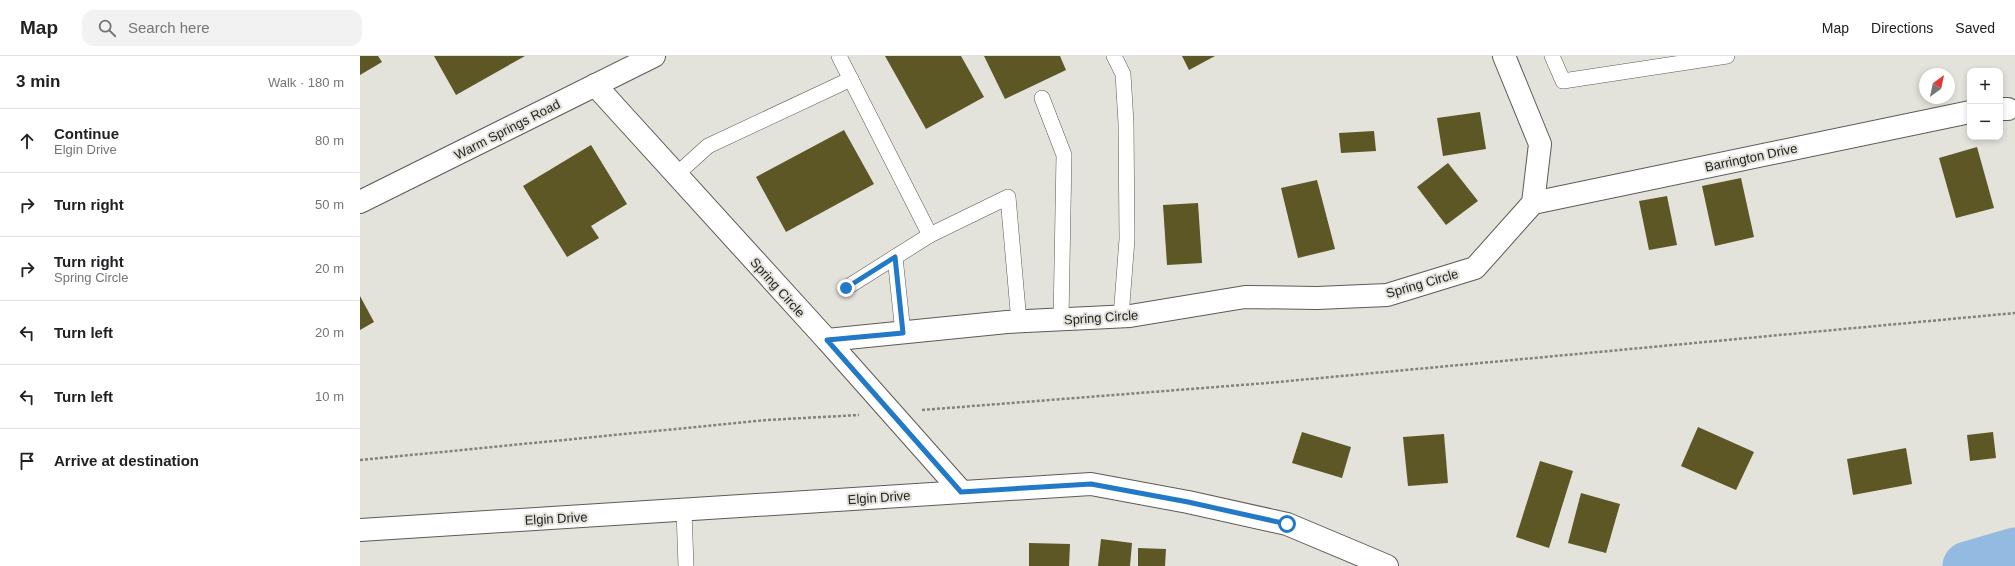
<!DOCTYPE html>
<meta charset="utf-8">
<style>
:root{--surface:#fff;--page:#f2f2f2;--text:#202124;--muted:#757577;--line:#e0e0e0}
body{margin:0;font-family:Arial,sans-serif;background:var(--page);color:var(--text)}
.controls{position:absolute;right:12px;top:12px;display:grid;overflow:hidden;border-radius:8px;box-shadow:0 2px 6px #0003}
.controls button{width:36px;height:36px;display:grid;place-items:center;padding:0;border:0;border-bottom:1px solid var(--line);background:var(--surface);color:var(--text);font:20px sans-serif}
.compass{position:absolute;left:1559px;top:12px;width:36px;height:36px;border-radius:50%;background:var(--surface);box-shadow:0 2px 6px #0003;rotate:33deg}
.stop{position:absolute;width:12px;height:12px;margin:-9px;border:3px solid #2279c7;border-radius:50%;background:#fff}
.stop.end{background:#2279c7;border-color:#fff;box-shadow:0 1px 4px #0008}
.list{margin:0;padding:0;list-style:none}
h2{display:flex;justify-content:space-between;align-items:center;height:52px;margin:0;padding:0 16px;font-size:17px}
h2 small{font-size:13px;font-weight:400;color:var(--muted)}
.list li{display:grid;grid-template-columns:26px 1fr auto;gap:12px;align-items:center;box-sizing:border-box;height:64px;padding:0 16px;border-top:1px solid var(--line)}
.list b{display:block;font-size:15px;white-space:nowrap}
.list p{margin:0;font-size:13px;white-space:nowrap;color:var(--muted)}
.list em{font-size:13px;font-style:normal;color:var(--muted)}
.icon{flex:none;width:22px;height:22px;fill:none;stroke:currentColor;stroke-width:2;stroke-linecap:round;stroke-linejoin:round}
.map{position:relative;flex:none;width:1655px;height:510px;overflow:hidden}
header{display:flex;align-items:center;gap:24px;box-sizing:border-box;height:56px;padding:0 20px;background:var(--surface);border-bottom:1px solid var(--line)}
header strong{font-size:19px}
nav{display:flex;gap:22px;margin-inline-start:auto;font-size:14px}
.search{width:280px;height:36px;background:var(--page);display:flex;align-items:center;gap:10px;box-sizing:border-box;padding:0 14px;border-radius:12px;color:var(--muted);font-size:15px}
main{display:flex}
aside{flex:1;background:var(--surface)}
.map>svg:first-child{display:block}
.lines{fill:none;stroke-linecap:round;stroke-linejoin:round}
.river{stroke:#95bae1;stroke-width:49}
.building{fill:#5d5625}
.service-casing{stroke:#5c5b56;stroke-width:16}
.minor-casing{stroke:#5c5b56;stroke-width:24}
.secondary-casing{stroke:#5c5b56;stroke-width:24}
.path{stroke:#83827d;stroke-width:2.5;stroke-dasharray:3 2;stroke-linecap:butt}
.service{stroke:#fff;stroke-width:15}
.minor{stroke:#fff;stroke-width:22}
.secondary{stroke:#fff;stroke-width:22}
.route{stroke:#2279c7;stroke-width:5}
.labels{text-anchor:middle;stroke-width:4;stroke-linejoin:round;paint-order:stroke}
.street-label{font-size:13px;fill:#252422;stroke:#e3e2db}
</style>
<header>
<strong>Map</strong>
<div class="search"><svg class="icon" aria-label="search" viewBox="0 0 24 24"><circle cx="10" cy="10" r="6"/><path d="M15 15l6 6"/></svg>Search here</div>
<nav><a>Map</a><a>Directions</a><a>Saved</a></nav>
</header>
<main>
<aside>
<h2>3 min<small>Walk · 180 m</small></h2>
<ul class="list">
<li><svg class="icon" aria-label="ahead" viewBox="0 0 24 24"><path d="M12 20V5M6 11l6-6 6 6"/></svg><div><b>Continue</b><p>Elgin Drive</p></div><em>80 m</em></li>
<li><svg class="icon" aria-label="right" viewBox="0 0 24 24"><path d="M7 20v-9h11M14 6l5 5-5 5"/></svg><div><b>Turn right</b></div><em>50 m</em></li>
<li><svg class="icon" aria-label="right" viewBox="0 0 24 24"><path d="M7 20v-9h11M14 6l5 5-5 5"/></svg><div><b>Turn right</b><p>Spring Circle</p></div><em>20 m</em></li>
<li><svg class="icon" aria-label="left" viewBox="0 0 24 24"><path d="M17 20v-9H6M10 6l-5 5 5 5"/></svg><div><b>Turn left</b></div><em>20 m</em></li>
<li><svg class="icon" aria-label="left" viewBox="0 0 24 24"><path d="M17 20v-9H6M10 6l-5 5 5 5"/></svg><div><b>Turn left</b></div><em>10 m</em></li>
<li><svg class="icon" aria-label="arrive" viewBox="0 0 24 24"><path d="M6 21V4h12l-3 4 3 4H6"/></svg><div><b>Arrive at destination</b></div></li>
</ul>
</aside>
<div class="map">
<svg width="1655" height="510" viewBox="0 0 1655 510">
<rect width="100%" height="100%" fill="#e3e2db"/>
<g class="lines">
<!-- river -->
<path class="river" d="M1607,510L1655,496"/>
</g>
<!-- building -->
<g class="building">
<path d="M0,0H18L22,6L0,19Z"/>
<path d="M74,0H165L96,39Z"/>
<path d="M525,0H601L624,41L566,73Z"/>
<path d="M624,0H700L706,14L645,43Z"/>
<path d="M822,0H855L829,14Z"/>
<path d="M1120,56L1126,93L1083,100L1077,62Z"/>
<path d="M484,74L514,128L426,176L396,121Z"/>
<path d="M1014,75L1016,95L981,97L979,77Z"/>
<path d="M231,89L267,148L231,170L239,182L207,201L163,130Z"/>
<path d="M1617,91L1634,152L1596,162L1579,102Z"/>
<path d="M1088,107L1118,145L1086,169L1057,131Z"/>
<path d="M1381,122L1394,181L1355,190L1342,130Z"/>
<path d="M957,124L975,193L938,202L921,132Z"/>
<path d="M1307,140L1317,189L1289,194L1279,145Z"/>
<path d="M838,147L842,207L807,209L803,149Z"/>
<path d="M0,240L14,266L0,274Z"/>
<path d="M1338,371L1394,396L1376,434L1321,410Z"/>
<path d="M942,376L991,391L982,422L932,407Z"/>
<path d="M1633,376L1636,402L1610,405L1607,379Z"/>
<path d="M1084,378L1088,427L1048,430L1043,381Z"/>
<path d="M1546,392L1552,428L1493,439L1487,403Z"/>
<path d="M1180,405L1213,415L1189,492L1156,481Z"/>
<path d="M1221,437L1260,448L1246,497L1208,487Z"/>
<path d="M741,483L772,487L770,510H738Z"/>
<path d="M669,487L710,488L709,510H669Z"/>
<path d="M778,492L806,493L805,510H778Z"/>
</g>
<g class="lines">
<defs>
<g id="service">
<path d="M479,0L570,179"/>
<path d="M754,0L763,18L766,67L767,183L761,261"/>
<path d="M1192,0L1203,25L1367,0"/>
<path d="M682,42L704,99L701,264"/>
<path d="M316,119L348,90L491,23"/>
<path d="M535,201L543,277"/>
<path d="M486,232L570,179L648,141L659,266"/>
<path d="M324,455L326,510"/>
</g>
<g id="minor">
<path d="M235,29L467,284L647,266L770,260L885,241L957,242L1027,239L1115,212L1173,147L1180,88L1144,0"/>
<path d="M1640,53H1648"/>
<path d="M1173,147L1610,56"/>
<path d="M467,284L601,435"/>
<path d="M0,474L731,428L828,446L927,468L1027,510"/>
</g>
<path id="secondary" d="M0,146L294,0"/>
</defs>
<!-- service casing -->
<use href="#service" class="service-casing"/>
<!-- minor casing -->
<use href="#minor" class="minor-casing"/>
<!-- secondary casing -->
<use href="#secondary" class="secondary-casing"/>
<!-- path -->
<g class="path">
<path d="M562,354L907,327L1655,257"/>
<path d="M0,404L407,364L499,359"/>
</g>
<!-- service -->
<use href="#service" class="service"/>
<!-- minor -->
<use href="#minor" class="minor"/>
<!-- secondary -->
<use href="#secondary" class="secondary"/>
</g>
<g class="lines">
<!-- route -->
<path class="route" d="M486,232L535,201L543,277L467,284L601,436L731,428L828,446L927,468"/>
</g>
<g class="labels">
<!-- street labels -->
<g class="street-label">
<text transform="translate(147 73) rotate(-27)" y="5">Warm Springs Road</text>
<text transform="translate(1391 101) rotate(-12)" y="5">Barrington Drive</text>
<text transform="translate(1062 227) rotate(-16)" y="5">Spring Circle</text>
<text transform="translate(418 231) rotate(48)" y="5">Spring Circle</text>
<text transform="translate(741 261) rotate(-4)" y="5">Spring Circle</text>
<text transform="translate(519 441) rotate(-4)" y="5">Elgin Drive</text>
<text transform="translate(196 462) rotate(-3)" y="5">Elgin Drive</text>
</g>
</g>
</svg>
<div class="controls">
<button>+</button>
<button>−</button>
</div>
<svg class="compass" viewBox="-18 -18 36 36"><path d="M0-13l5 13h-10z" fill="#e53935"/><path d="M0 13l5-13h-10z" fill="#757577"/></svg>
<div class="stop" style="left:927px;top:468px"></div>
<div class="stop end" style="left:486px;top:232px"></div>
</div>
</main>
